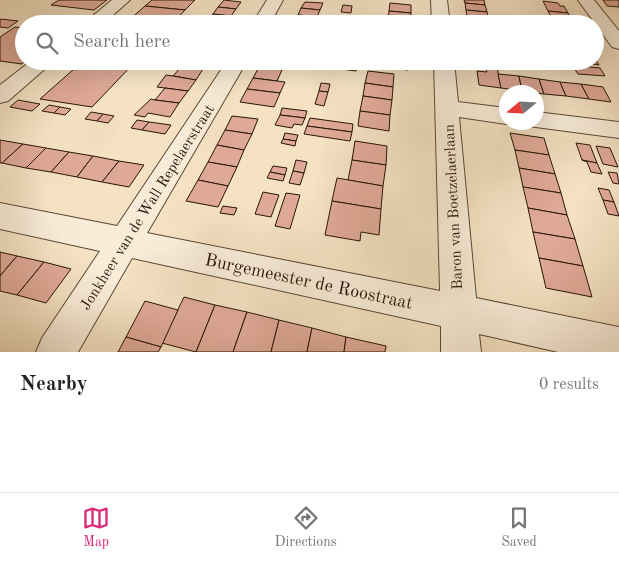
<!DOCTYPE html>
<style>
:root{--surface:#fff;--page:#f2f2f2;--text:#202124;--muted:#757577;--line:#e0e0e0;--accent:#db2777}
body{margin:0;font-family:"Old Standard TT",serif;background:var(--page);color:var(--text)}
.compass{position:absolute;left:499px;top:85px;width:45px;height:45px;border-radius:50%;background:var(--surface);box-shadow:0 5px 20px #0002;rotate:252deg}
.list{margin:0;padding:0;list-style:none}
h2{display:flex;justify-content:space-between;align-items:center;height:65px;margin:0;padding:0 20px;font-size:21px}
h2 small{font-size:16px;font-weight:400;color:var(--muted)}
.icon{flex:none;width:28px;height:28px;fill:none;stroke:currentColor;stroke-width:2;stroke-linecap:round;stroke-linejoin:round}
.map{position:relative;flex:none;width:619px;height:352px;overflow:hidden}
.search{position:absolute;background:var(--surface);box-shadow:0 5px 20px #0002;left:15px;right:15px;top:15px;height:55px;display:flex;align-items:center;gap:12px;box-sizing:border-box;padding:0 18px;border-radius:28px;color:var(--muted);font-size:19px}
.sheet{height:140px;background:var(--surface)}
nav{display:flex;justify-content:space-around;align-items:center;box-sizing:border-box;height:70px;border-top:1px solid var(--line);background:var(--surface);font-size:14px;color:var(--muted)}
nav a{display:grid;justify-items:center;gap:2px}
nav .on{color:var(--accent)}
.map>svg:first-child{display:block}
.building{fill:#dfa997;stroke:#291507}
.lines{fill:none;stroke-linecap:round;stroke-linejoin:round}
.minor-casing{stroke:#5c4836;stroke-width:2}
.minor{fill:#f8ecd8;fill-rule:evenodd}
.labels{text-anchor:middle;stroke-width:4.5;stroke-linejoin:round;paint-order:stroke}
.street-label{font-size:15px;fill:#291507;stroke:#f8ecd8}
.near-street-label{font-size:18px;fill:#291507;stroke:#f8ecd8}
</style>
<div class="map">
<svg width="619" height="352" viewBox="0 0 619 352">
<rect width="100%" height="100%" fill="#f4e2c3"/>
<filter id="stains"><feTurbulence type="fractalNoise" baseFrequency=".004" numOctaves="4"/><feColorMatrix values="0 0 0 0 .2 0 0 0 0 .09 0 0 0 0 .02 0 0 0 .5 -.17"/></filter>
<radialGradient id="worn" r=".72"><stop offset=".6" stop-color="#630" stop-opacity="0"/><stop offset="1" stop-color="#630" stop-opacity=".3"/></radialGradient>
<!-- building -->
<g class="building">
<path d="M59,0H107L94,10L51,5Z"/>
<path d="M152,0H195L185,10L145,6Z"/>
<path d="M224,0L241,2L236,9L218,7Z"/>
<path d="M464,0H484L485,5L465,3Z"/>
<path d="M603,0H619V7L607,6Z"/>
<path d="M543,1L558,3L560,6H564L568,13L548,11Z"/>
<path d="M305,2L323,3L320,10L301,8Z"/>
<path d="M390,3L411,5V13L389,11Z"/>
<path d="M465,3L485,5L487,12L466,10Z"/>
<path d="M343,5L352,6L351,13L341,12Z"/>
<path d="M145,6L185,10L172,24L129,20Z"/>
<path d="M218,7L236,9L231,16L213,14Z"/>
<path d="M301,8L320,10L317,17L298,15Z"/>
<path d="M466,10L487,12L489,19L467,17Z"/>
<path d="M389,11L411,13L410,21L388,19Z"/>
<path d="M548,11L568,13L573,21L552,19Z"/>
<path d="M213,14L231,16L226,23L207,21Z"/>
<path d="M298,15L317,17L314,24L294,22Z"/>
<path d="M467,17L489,19L490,24H468Z"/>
<path d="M388,19L410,21V24H387Z"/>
<path d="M552,19L573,21L575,24H554Z"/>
<path d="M0,20L1,19L18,21L8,28L0,27Z"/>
<path d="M129,20L162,24H125Z"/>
<path d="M15,27L24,28L25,61L22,64L0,61V37Z"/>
<path d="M595,59L599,65L573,61H595Z"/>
<path d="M83,61H136L92,107L40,99Z"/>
<path d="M185,61H209L203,69L182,66Z"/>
<path d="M262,61H285L282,70L259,67Z"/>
<path d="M328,61L357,65L356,71L326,67Z"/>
<path d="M371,61H408V70L370,66Z"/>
<path d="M483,61H496L501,88L479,85L477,71L487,72Z"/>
<path d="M533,61L553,62L554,66L534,64Z"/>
<path d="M553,62L572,65L574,69L554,66Z"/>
<path d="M572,65L600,68L605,76L578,74Z"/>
<path d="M182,66L203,69L196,80L173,76Z"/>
<path d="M259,67L282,70L277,81L253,78Z"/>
<path d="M368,71L394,74L393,87L365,83Z"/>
<path d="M498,74L519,76L522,91L501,88Z"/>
<path d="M166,75L173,76L196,80L188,91L157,87Z"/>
<path d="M519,76L539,79L544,94L522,91Z"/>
<path d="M253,78L285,82L280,93L247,89Z"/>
<path d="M539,79L560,82L566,96L544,94Z"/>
<path d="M560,82L581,84L589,99L566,96Z"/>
<path d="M321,83L330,84L328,92L319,91Z"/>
<path d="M365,83L393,87L392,100L363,96Z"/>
<path d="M581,84L603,87L611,102L589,99Z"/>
<path d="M165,88L188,91L179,103L155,100Z"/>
<path d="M247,89L280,93L274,107L240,102Z"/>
<path d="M319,91L328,92L324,106L315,104Z"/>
<path d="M363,96L392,100L390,115L360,111Z"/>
<path d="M151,99L155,100L179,103L170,117L148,113L145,117L134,115Z"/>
<path d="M18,100L40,104L32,111L10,107Z"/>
<path d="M49,105L60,107L54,113L42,111Z"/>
<path d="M60,107L71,109L65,115L54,113Z"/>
<path d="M282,108L307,111L305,118L280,115Z"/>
<path d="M360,111L390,115L389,131L358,126Z"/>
<path d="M91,112L103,114L97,121L85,119Z"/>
<path d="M103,114L114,116L108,123L97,121Z"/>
<path d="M280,115L305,118L302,125L294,124L292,128L275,125Z"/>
<path d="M232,116L258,119L252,134L225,130Z"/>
<path d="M310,118L353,124L352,132L307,126Z"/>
<path d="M137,120L149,122L142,130L131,128Z"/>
<path d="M149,122L171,125L165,134L142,130Z"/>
<path d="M307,126L352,132L350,141L304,134Z"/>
<path d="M225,130L252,134L244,150L217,145Z"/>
<path d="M285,133L298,135L296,141L283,139Z"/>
<path d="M510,133L544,138L549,155L515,150Z"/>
<path d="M283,139L296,141L295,146L281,143Z"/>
<path d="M0,140L23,144L2,163H0Z"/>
<path d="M355,141L387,146L386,165L352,160Z"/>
<path d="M576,143L590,145L597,163L582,160Z"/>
<path d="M23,144L46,148L26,168L2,163Z"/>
<path d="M217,145L244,150L237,167L208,162Z"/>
<path d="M596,146L610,148L618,167L603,164Z"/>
<path d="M46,148L69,152L51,172L26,168Z"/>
<path d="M515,150L549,155L555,174L519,168Z"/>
<path d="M69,152L93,156L77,177L51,172Z"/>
<path d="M93,156L119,161L102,182L77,177Z"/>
<path d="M296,160L307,162L304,173L293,171Z"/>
<path d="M352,160L386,165L383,186L348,180Z"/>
<path d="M582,160L597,163L602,174L591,172L587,162Z"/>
<path d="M119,161L144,165L129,187L102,182Z"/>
<path d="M208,162L237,167L228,186L198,180Z"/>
<path d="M273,166L287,168L285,175L270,172Z"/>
<path d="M519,168L555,174L561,193L523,187Z"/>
<path d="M293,171L304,173L300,185L289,183Z"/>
<path d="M270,172L285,175L283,181L267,178Z"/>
<path d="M608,172L617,173L619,184L613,183Z"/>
<path d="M337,178L383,186L381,209L332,201Z"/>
<path d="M198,180L228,186L218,207L186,201Z"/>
<path d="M523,187L561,193L567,215L528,208Z"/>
<path d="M598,188L609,190L614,202L603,200Z"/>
<path d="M263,192L279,195L271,217L255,214Z"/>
<path d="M286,193L300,195L290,229L275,226Z"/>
<path d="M603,200L614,202L619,216L608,214Z"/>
<path d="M332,201L381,209L379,235L361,232L360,241L325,235Z"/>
<path d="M223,206L237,208L234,215L220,213Z"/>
<path d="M528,208L567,215L575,239L533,232Z"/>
<path d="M533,232L575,239L583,266L539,258Z"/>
<path d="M0,252L17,256L0,276Z"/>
<path d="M17,256L44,262L17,295L0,291V276Z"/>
<path d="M539,258L583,266L592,297L546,288Z"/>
<path d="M44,262L71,269L46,303L17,295Z"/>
<path d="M184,297L215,305L196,352L162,343Z"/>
<path d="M145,301L178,310L161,347L126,337Z"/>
<path d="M215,305L247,312L233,352H196Z"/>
<path d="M247,312L279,320L271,352H233Z"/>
<path d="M279,320L312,328L307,352H271Z"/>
<path d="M312,328L346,337L344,352H307Z"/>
<path d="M126,337L161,347L158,352H118Z"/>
<path d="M346,337L386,346L385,352H344Z"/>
</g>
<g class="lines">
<defs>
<g id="minor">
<path d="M112,0H130L103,24H83Z"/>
<path d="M267,0H283L270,24H252Z"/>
<path d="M431,0H447L450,24H432Z"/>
<path d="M578,0H594L619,31V49L612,47Z"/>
<path d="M31,61H54L8,101L0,103V85Z"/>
<path d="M227,61H247L147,233L440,291L434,61H454L458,102L506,108V122H511L506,124L459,117L476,298L619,327V352H558L479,334L481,352H441V326L132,258L78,352H36L42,338L100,251L0,229V203L117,226Z"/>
<path d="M536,112L619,122V138L528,126L526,122H536Z"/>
</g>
</defs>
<!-- minor casing -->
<use href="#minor" class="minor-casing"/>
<!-- minor -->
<use href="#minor" class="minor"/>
</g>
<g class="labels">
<!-- street labels -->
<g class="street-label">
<text transform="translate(147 207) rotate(-58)" y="5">Jonkheer van de Wall Repelaerstraat</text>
<text transform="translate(453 207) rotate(-93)" y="5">Baron van Boetzelaerlaan</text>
</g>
<!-- near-street labels -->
<g class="near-street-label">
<text transform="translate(309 281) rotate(12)" y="6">Burgemeester de Roostraat</text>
</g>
</g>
<rect width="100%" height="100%" filter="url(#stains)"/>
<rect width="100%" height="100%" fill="url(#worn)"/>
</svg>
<svg class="compass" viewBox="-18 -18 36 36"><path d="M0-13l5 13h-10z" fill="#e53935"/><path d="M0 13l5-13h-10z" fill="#757577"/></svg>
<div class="search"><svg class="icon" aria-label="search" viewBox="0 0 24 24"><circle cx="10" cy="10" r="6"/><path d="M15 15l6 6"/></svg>Search here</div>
</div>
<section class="sheet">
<h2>Nearby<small>0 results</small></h2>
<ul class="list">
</ul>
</section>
<nav>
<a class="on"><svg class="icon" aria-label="map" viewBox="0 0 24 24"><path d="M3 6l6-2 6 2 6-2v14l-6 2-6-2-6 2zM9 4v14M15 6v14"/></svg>Map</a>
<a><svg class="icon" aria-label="directions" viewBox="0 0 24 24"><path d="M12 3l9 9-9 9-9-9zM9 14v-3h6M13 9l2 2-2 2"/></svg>Directions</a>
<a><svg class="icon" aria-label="saved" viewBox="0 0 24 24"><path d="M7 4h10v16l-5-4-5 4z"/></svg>Saved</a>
</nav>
